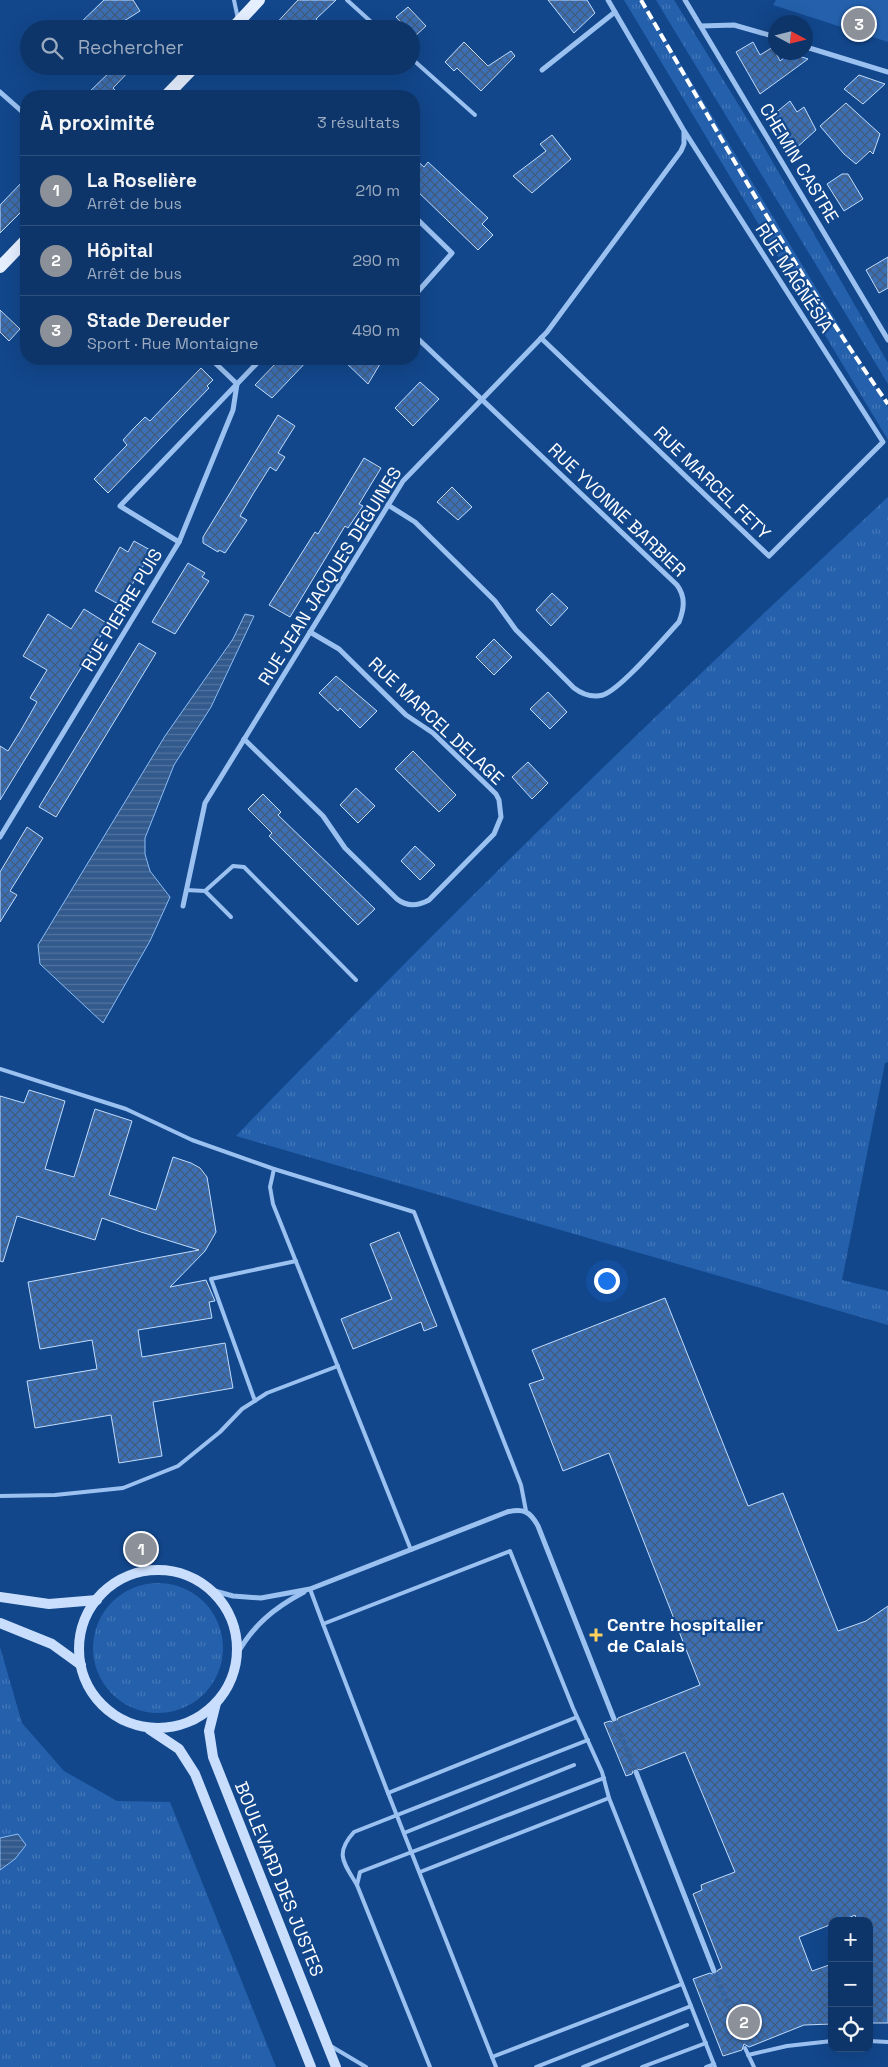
<!DOCTYPE html>
<html lang="fr">
<meta charset="utf-8">
<style>
:root{--surface:#0e3569;--page:#1c4071;--text:#f1f3f6;--muted:#9babc0;--line:#2e507d;--accent:#8c9099}
body{margin:0;font-family:"Space Grotesk",sans-serif;background:var(--page);color:var(--text)}
.controls{position:absolute;right:15px;bottom:15px;display:grid;overflow:hidden;border-radius:10px;box-shadow:0 5px 20px #0002}
.controls button{width:45px;height:45px;display:grid;place-items:center;padding:0;border:0;border-bottom:1px solid var(--line);background:var(--surface);color:var(--text);font:25px sans-serif}
.compass{position:absolute;left:768px;top:15px;width:45px;height:45px;border-radius:50%;background:var(--surface);box-shadow:0 5px 20px #0002;rotate:97deg}
.you{position:absolute;left:606px;top:1280px;width:18px;height:18px;margin:-12px;border:4px solid #fff;border-radius:50%;background:#1a73e8;box-shadow:0 0 0 8px #1a73e833}
.badge{display:grid;place-items:center;width:32px;height:32px;border-radius:50%;background:var(--accent);color:#fff;font-size:16px;font-weight:700}
.pin{position:absolute;translate:-50% -50%;border:2px solid #fff;box-shadow:0 1px 5px #0006}
.list{margin:0;padding:0;list-style:none}
h2{display:flex;justify-content:space-between;align-items:center;height:65px;margin:0;padding:0 20px;font-size:21px}
h2 small{font-size:16px;font-weight:400;color:var(--muted)}
.list li{display:grid;grid-template-columns:32px 1fr auto;gap:15px;align-items:center;box-sizing:border-box;height:70px;padding:0 20px;border-top:1px solid var(--line)}
.list b{display:block;font-size:19px;white-space:nowrap}
.list p{margin:0;font-size:16px;white-space:nowrap;color:var(--muted)}
.list em{font-size:16px;font-style:normal;color:var(--muted)}
.icon{flex:none;width:28px;height:28px;fill:none;stroke:currentColor;stroke-width:2;stroke-linecap:round;stroke-linejoin:round}
.map{position:relative;flex:none;width:888px;height:2067px;overflow:hidden}
.search{position:absolute;background:var(--surface);box-shadow:0 5px 20px #0002;left:20px;top:20px;width:400px;height:55px;display:flex;align-items:center;gap:12px;box-sizing:border-box;padding:0 18px;border-radius:28px;color:var(--muted);font-size:19px}
.panel{position:absolute;background:var(--surface);box-shadow:0 5px 20px #0002;left:20px;top:90px;width:400px;height:275px;border-radius:20px}
.map>svg:first-child{display:block}
.grass{fill:url(#grass-tufts)}
.garden{fill:#2460ac}
.water{fill:url(#water-rules);stroke:#8cbcf4}
.building{fill:url(#building-cross-hatch);stroke:#c1dcfc}
.lines{fill:none;stroke-linecap:round;stroke-linejoin:round}
.street-tunnel{stroke:#36639d;stroke-width:5;stroke-dasharray:5 2.5;stroke-linecap:butt}
.lane{stroke:#9bc1f1;stroke-width:4}
.street{stroke:#9bc1f1;stroke-width:5}
.secondary{stroke:#c9defc;stroke-width:10}
.primary{stroke:#e5efff;stroke-width:12}
.rail{stroke:#fff;stroke-width:4;stroke-dasharray:9 4;stroke-linecap:butt}
.poi-dot{fill:#ffd15b;stroke:#12478c;stroke-width:2}
.labels{text-anchor:middle;stroke-width:4.5;stroke-linejoin:round;paint-order:stroke}
.street-label{font-size:18px;fill:#fff;stroke:#12478c}
.poi-label{font-size:18px;font-weight:bold;fill:#fff;stroke:#12478c;text-anchor:start}
</style>
<div class="map">
<svg width="888" height="2067" viewBox="0 0 888 2067">
<defs>
<pattern id="grass-tufts" width="24" height="20" patternUnits="userSpaceOnUse" patternTransform="scale(1.25)"><rect width="24" height="20" fill="#2460ac"/><path d="M3 7l-1-3M5 7V3M7 7l1-3M15 17l-1-3M17 17v-4M19 17l1-3" fill="none" stroke="#4578b8"/></pattern>
<pattern id="water-rules" width="6" height="5" patternUnits="userSpaceOnUse" patternTransform="scale(1.25)"><rect width="6" height="5" fill="#335a8d"/><path d="M0 2.5h6" fill="none" stroke="#52739e"/></pattern>
<pattern id="building-cross-hatch" width="8" height="8" patternUnits="userSpaceOnUse" patternTransform="scale(1.25)"><rect width="8" height="8" fill="#3b70b6"/><path d="M0 0l8 8M0 8l8-8" fill="none" stroke="#445c7c"/></pattern>
</defs>
<rect width="100%" height="100%" fill="#12478c"/>
<!-- grass -->
<g class="grass">
<path d="M624,0H642L888,407V440Z"/>
<path d="M656,0H674L756,133L888,363V384Z"/>
<path d="M888,497V1062L885,1063L842,1280L888,1291V1325L236,1136C447,917 665,704 888,497Z"/>
<circle cx="158" cy="1648" r="65"/>
<path d="M0,1647L22,1723L64,1771L117,1801L170,1802L276,2067H0V1870L15,1859L18,1834L0,1838Z"/>
</g>
<!-- garden -->
<path class="garden" d="M776,0H888V42L773,5Z"/>
<!-- water -->
<g class="water">
<path d="M245,614L254,616L211,707L174,765L145,838V854L150,871L170,897L150,941L103,1023L40,964L38,945L165,736L233,639Z"/>
<path d="M18,1834L26,1845L15,1859L0,1870V1838Z"/>
</g>
<!-- building -->
<g class="building">
<path d="M104,0H133L140,11L124,21L132,29H74Z"/>
<path d="M298,0H336L316,19L327,29H271Z"/>
<path d="M548,0H587L595,13L574,33Z"/>
<path d="M408,7L426,26L414,37L411,29H407L396,17Z"/>
<path d="M464,42L488,66L511,51L515,56L481,91L457,68L454,71L445,62Z"/>
<path d="M753,42L760,55L773,47L780,61L790,53L808,59L760,94L736,52Z"/>
<path d="M116,66H134L113,88L121,96H85Z"/>
<path d="M859,75L885,84L863,104L844,89Z"/>
<path d="M790,101L797,112L804,107L816,130L794,150L773,115Z"/>
<path d="M846,103L880,134L873,154L870,151L856,164L844,154L820,126Z"/>
<path d="M552,135L571,159L532,193L513,176L546,151L540,144Z"/>
<path d="M414,158L424,167L428,162L488,218L482,224L493,235L478,250L414,188Z"/>
<path d="M842,174H848L863,199L844,211L827,184Z"/>
<path d="M26,178V207L0,233V205Z"/>
<path d="M888,257V288L879,293L866,270Z"/>
<path d="M0,310L20,329L9,341L0,332Z"/>
<path d="M280,359H309L272,398L255,385Z"/>
<path d="M342,359H383L368,384Z"/>
<path d="M201,368L213,380L207,386L209,388L108,493L94,479L127,445L123,440L134,428L145,417L150,421Z"/>
<path d="M420,382L439,399L413,426L395,408Z"/>
<path d="M278,415L295,426L278,453L285,457L276,471L270,467L253,494L240,516L247,520L225,553L219,550L218,552L203,543V537Z"/>
<path d="M364,458L381,468L359,504L363,506L348,528L345,526L290,617L269,605L315,532L318,534Z"/>
<path d="M452,487L472,507L458,520L437,502Z"/>
<path d="M134,541L152,551L120,605L95,591L120,547L128,552Z"/>
<path d="M188,563L205,573L202,577L209,581L175,634L152,622Z"/>
<path d="M552,593L568,608L551,626L536,610Z"/>
<path d="M84,609L108,624L0,800V746L8,751L21,730L37,702L30,698L47,670L23,656L48,614L71,629Z"/>
<path d="M494,639L512,657L494,675L476,657Z"/>
<path d="M139,643L156,653L56,817L39,807Z"/>
<path d="M336,676L377,711L360,728L340,708L338,711L319,693Z"/>
<path d="M548,692L567,712L550,729L530,709Z"/>
<path d="M413,751L456,795L439,812L395,769Z"/>
<path d="M528,762L548,783L532,799L512,777Z"/>
<path d="M356,788L375,806L358,823L340,805Z"/>
<path d="M263,794L281,812L278,815L375,909L358,925L269,836L272,833L248,809Z"/>
<path d="M27,827L43,838L10,891L17,895L0,922V872Z"/>
<path d="M415,846L435,865L420,880L401,861Z"/>
<path d="M29,1090L65,1101L45,1169L74,1177L95,1109L132,1121L109,1195L156,1210L173,1157L191,1163L200,1168L207,1177L216,1232L205,1251L170,1287L206,1280L215,1301L209,1302L212,1318L138,1330L142,1357L225,1343L233,1388L153,1402L162,1456L119,1463L111,1415L35,1428L27,1381L97,1369L92,1340L40,1349L28,1282L199,1250L141,1232L102,1218L95,1240L17,1216L3,1262L0,1261V1096L24,1103Z"/>
<path d="M399,1232L437,1326L424,1331L421,1322L353,1349L341,1319L392,1299L370,1244Z"/>
<path d="M665,1298L748,1506L783,1493L838,1631L866,1621L888,1606V2023H869V1921H857L855,1915L841,1921H832V1924L799,1937L812,1971L832,1964V2024L804,2025L749,2047L744,2044L742,2050L723,2056L693,1979L710,1973L715,1975L718,1970L722,1968L693,1894L702,1890L701,1885L735,1872L685,1752L640,1770L634,1768L632,1774L626,1776L604,1723L610,1721L616,1723L618,1718L700,1685L609,1453L563,1471L529,1384L544,1379L532,1350Z"/>
</g>
<g class="lines">
<!-- street-tunnel -->
<g class="street-tunnel">
<path d="M614,1719L636,1772"/>
<path d="M714,1971L729,2007"/>
</g>
<!-- lane -->
<g class="lane">
<path d="M234,0L238,19"/>
<path d="M347,0L379,29"/>
<path d="M411,58L475,115"/>
<path d="M186,890L205,891L231,917"/>
<path d="M205,891L233,866L244,867L356,980"/>
<path d="M0,1069L126,1109L192,1140L274,1169L414,1212L521,1485L526,1511"/>
<path d="M274,1169L270,1187L273,1204L411,1550"/>
<path d="M255,1401L211,1279L296,1261"/>
<path d="M0,1496L55,1495L123,1488L178,1466L220,1432L242,1409L267,1393L338,1366"/>
<path d="M310,1589L323,1624"/>
<path d="M577,1717L388,1793L323,1624L510,1551L573,1708L602,1772L609,1798L715,2067"/>
<path d="M388,1793L496,2067"/>
<path d="M404,1833L574,1765"/>
<path d="M420,1872L609,1798"/>
<path d="M357,1885L360,1872L604,1778"/>
<path d="M869,2041L888,2042"/>
<path d="M329,2045L366,2067"/>
<path d="M745,2048L754,2067"/>
<path d="M748,2055L787,2046L832,2041"/>
<path d="M492,2057L682,1984"/>
<path d="M430,2067L357,1885C344,1863 334,1854 354,1832L588,1740"/>
<path d="M536,2067L691,2006"/>
<path d="M583,2067L687,2025"/>
<path d="M642,2067L706,2043"/>
<path d="M706,2067L714,2064"/>
</g>
<!-- street -->
<g class="street">
<path d="M685,0L888,340"/>
<path d="M701,26L734,25L776,37"/>
<path d="M806,47L888,72"/>
<path d="M542,70L615,12"/>
<path d="M0,92L26,115"/>
<path d="M414,216L452,253L414,296"/>
<path d="M541,338L769,556L883,442L683,129L608,0"/>
<path d="M211,359L237,384"/>
<path d="M388,505L415,522L495,601L516,630L574,688C582,694 592,698 603,695C621,689 664,638 679,622C684,609 686,597 677,585L414,335"/>
<path d="M179,542L120,506L261,359"/>
<path d="M244,739L323,816L345,848L397,899C407,907 418,906 429,900L494,834L501,817L499,800L496,794L433,733L406,715L339,649L310,632"/>
<path d="M0,837L179,542L233,410L237,384"/>
<path d="M183,906L205,803L403,481L547,332L681,151L684,144V132"/>
<path d="M211,1590L233,1596L261,1598L310,1589L507,1512C523,1508 530,1511 538,1526L614,1719"/>
<path d="M236,1656C253,1625 274,1608 304,1592"/>
<path d="M636,1772L714,1971"/>
</g>
<!-- secondary -->
<g class="secondary">
<circle cx="158" cy="1649" r="79"/>
<path d="M0,1597L49,1604L97,1600"/>
<path d="M0,1623L52,1644L81,1665"/>
<path d="M216,1703L209,1731L213,1757L336,2067"/>
<path d="M149,1729L179,1749L195,1774L311,2067"/>
</g>
<!-- primary -->
<g class="primary">
<path d="M232,29L259,0"/>
<path d="M166,96L195,66"/>
<path d="M0,267L26,240"/>
</g>
<!-- rail -->
<path class="rail" d="M641,0C720,136 797,275 888,404"/>
</g>
<!-- markers -->
<path class="poi-dot" d="M593.5 1627.5h5v5h5v5h-5v5h-5v-5h-5v-5h5z"/>
<g class="labels">
<!-- street labels -->
<g class="street-label">
<text transform="translate(799 163) rotate(59)" y="6">CHEMIN CASTRE</text>
<text transform="translate(794 278) rotate(57)" y="6">RUE MAGNÉSIA</text>
<text transform="translate(712 483) rotate(44)" y="6">RUE MARCEL FETY</text>
<text transform="translate(617 510) rotate(44)" y="6">RUE YVONNE BARBIER</text>
<text transform="translate(330 576) rotate(-58)" y="6">RUE JEAN JACQUES DEGUINES</text>
<text transform="translate(122 610) rotate(-59)" y="6">RUE PIERRE PUIS</text>
<text transform="translate(436 721) rotate(43)" y="6">RUE MARCEL DELAGE</text>
<text transform="translate(279 1879) rotate(68)" y="6">BOULEVARD DES JUSTES</text>
</g>
<!-- poi labels -->
<g class="poi-label">
<text x="607" y="1631">Centre hospitalier<tspan x="607" dy="21">de Calais</tspan></text>
</g>
</g>
</svg>
<div class="controls">
<button>+</button>
<button>−</button>
<button><svg class="icon" aria-label="locate" viewBox="0 0 24 24"><circle cx="12" cy="12" r="6"/><path d="M12 2v4M12 18v4M2 12h4M18 12h4"/></svg></button>
</div>
<svg class="compass" viewBox="-18 -18 36 36"><path d="M0-13l5 13h-10z" fill="#e53935"/><path d="M0 13l5-13h-10z" fill="#9babc0"/></svg>
<div class="you"></div>
<div class="pin badge" style="left:141px;top:1549px">1</div>
<div class="pin badge" style="left:744px;top:2022px">2</div>
<div class="pin badge" style="left:859px;top:24px">3</div>
<div class="search"><svg class="icon" aria-label="search" viewBox="0 0 24 24"><circle cx="10" cy="10" r="6"/><path d="M15 15l6 6"/></svg>Rechercher</div>
<section class="panel">
<h2>À proximité<small>3 résultats</small></h2>
<ul class="list">
<li><span class="badge">1</span><div><b>La Roselière</b><p>Arrêt de bus</p></div><em>210 m</em></li>
<li><span class="badge">2</span><div><b>Hôpital</b><p>Arrêt de bus</p></div><em>290 m</em></li>
<li><span class="badge">3</span><div><b>Stade Dereuder</b><p>Sport · Rue Montaigne</p></div><em>490 m</em></li>
</ul>
</section>
</div>
